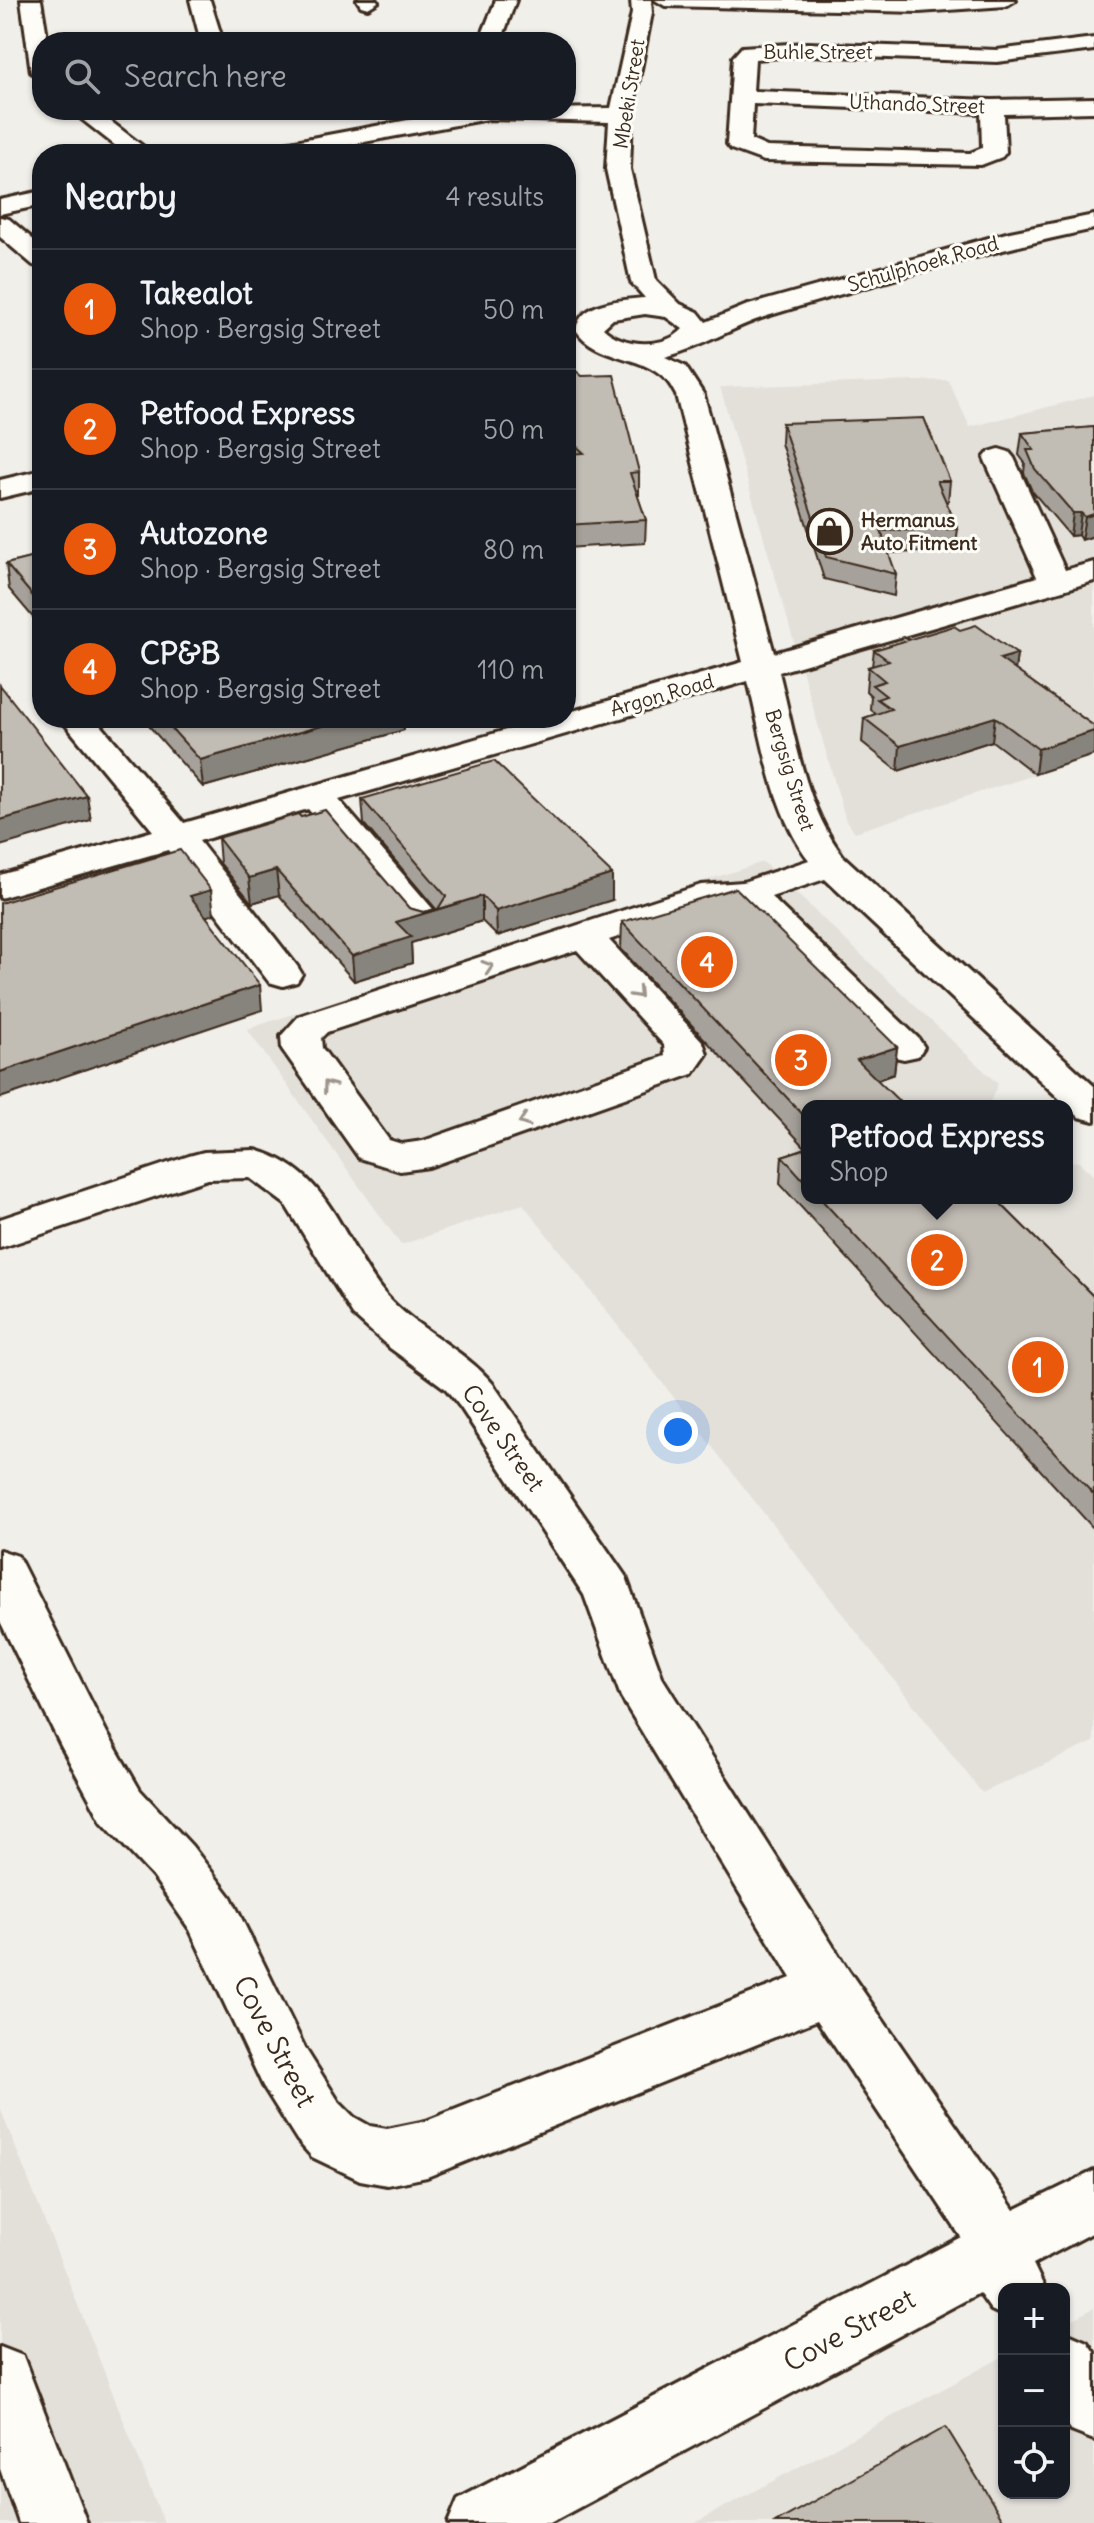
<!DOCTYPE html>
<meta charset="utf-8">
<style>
:root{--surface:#171b24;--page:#20242c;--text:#f1f3f6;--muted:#9ea1a6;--line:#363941;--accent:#ea580c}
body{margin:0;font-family:Delius,sans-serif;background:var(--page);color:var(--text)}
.controls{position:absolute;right:24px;bottom:24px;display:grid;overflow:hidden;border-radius:16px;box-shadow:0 2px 6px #0004}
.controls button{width:72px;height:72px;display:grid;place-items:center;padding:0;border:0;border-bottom:2px solid var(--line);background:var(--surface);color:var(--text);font:40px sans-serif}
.you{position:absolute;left:678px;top:1432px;width:28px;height:28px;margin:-20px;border:6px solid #fff;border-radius:50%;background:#1a73e8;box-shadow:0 0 0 12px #1a73e833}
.badge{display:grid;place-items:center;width:52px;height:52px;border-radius:50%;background:var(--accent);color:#fff;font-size:26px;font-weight:700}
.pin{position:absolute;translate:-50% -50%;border:4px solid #fff;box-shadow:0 2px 8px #0006}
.popup{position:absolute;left:801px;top:1100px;width:272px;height:104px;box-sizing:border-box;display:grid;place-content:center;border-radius:16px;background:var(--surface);filter:drop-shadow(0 2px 6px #0005);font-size:26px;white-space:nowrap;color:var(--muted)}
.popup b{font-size:30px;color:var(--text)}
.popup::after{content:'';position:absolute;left:50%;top:100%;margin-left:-16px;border:16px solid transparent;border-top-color:var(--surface)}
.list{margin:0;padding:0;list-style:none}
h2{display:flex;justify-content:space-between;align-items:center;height:104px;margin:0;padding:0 32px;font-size:34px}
h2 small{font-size:26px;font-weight:400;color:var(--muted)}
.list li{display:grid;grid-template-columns:52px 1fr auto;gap:24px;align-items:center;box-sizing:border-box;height:120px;padding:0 32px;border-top:2px solid var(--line)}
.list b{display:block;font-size:30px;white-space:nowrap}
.list p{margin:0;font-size:26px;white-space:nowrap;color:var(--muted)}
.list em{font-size:26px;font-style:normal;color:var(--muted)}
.icon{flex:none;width:44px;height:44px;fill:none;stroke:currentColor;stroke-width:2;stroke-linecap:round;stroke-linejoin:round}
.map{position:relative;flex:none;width:1094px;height:2523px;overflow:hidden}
.search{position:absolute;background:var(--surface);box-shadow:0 2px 6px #0004;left:32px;top:32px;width:544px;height:88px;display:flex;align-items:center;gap:20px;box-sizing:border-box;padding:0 28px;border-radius:32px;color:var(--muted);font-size:30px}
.panel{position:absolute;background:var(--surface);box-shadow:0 2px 6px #0004;left:32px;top:144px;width:544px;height:584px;border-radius:32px}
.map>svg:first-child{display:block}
.built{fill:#e3e0da}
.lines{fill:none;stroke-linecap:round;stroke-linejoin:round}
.minor-casing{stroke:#3b2a1e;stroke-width:6}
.minor{fill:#fdfcf7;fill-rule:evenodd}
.wall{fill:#a6a29b;stroke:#3b2a1e;stroke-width:2}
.shaded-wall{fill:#87847e;stroke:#3b2a1e;stroke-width:2}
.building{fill:#c1bcb4;stroke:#3b2a1e;stroke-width:2}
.oneway{stroke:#9c938a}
.labels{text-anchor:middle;stroke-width:6;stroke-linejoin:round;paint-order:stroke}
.far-street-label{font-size:20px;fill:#3b2a1e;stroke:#fdfcf7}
.far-poi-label{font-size:20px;font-weight:bold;fill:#3b2a1e;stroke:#fdfcf7;text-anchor:start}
.street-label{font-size:24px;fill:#3b2a1e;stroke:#fdfcf7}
.near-street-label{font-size:28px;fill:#3b2a1e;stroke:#fdfcf7}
</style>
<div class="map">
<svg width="1094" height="2523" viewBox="0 0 1094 2523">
<rect width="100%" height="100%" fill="#f1efea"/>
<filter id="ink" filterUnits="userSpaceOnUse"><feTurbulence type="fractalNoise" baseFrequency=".0125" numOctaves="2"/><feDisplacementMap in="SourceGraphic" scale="16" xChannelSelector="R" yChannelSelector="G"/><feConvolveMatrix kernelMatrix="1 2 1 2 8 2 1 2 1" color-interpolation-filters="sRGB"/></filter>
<g filter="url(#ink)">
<!-- built -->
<g class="built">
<path d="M948,380L970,427L1094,395V756L855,832L846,821L720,387Z"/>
<path d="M763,862L998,1084L988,1106H807V1198H1067V1161L1079,1162L1094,1176V1742L982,1793L523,1204L401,1245L247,1029Z"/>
<path d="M0,2108L164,2523H0Z"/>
<path d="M1094,2308V2523H695L1004,2356V2493H1064V2324Z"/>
</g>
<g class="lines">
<defs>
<g id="minor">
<path d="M21,0H41L48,42H42V79L31,72Z"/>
<path d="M190,0H210L223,42H201Z"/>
<path d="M357,0H377L378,2L368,8L361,6Z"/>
<path d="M496,0H516L503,36L497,42H470L483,32Z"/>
<path d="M631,0H651L652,13L632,115L630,169L656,280L680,304L698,312L706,322L745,306L1010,232L1094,215V229C984,252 875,284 767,316C732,327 701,348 665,357L685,366L704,395L774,653L1037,577L984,458L989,452L999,449L1009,452L1014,458L1065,570L1094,562V581L779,672C795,734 804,806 844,857L1094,1086V1121L1079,1117L825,879L771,897L918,1038L924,1047L918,1056L904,1059L890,1056L736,904H717L609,940L703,1042L707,1054L693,1074L429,1167L400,1171L359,1158L282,1049L281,1036L299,1016L701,885L743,882L809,860C771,810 763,741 748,681L339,800L438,915L444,923L438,931L425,934L412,931L308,809L199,841L297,966L302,974L297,982L283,986L269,982L168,850L0,898V875L153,831L60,718H95L184,823L548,718H566V713L743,662L676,395C673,390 670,383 665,379C640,354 596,360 576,330C580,301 622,300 645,298L631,282L606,169L609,122L488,119L300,154H251L255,149L263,147L462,110L611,108L632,13ZM645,314L666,317L683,329C665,349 622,347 603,328L613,319ZM577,950L664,1045L665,1056L423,1141L402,1144L389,1140L322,1048L321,1038L327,1032Z"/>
<path d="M655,0H1016L1006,6L919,12L665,6Z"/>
<path d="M1094,38V50L997,62L807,55L755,59L753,91L992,100L1094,98V112L1004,114L1006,152L1002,157L981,165L764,161L731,149L727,144L733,57L742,47L807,43L997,50ZM753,104L981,113L982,148L970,153L767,147L751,140Z"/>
<path d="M70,110H96L153,154H126Z"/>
<path d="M42,191V205L0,214V200Z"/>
<path d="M0,217L9,219L42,247V268L33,265L0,237Z"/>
<path d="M42,470V488L0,498V480Z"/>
<path d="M255,1150C331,1171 340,1239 384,1293C415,1329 463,1348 493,1384L626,1577L663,1679L685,1714L849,1971L1014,2210L1094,2171V2232L1033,2264L1045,2289H1004V2316L991,2310L979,2293L550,2523H448L458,2499L961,2237L817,2020L427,2177L387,2185L360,2180L312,2157L297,2140L263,2086L190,1930L154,1878L102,1822L61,1746L0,1621V1550L18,1556L107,1733L140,1790L192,1846L231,1897L305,2048L339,2102L354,2117L370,2126L387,2129L426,2121L791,1978L621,1697L584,1595L461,1408L446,1389L390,1348L353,1315L285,1204L250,1178L208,1179L0,1248V1219L189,1156L204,1152Z"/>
<path d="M1064,2332L1087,2342L1094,2352V2440L1071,2431L1064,2421Z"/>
<path d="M0,2347L23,2356L87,2523H19L0,2469Z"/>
</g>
</defs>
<!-- minor casing -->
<use href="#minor" class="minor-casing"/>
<!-- minor -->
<use href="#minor" class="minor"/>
</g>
<!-- wall -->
<g class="wall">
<path d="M566,367L639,472V495H637L646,520L645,543L566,548Z"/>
<path d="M782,423L950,481L948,502H946L958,529L955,551L888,553L896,574L894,596L824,579L781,443Z"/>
<path d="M1094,427V536L1081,540L1078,535L1070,536L1032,491L1024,473L1025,463L1019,455L1022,433Z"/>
<path d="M42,555V628L9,589L6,564Z"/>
<path d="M960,630L1017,654L1015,670L1094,726L1035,774L992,741L898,771L862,742L864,718L876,714L870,709L871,696L866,691L868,667L872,666L874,650Z"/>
<path d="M142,718H403L404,730L203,787Z"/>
<path d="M362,799L612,900L497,936L482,921L411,943L412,963L354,981L279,895L252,903L220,863L218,838L409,908L423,912L436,909L364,824Z"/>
<path d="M622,922L897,1047L894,1074L807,1106V1198H995L1094,1297V1529L780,1184L782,1156L806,1148L621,949Z"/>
</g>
<!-- shaded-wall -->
<g class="shaded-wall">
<path d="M1073,513H1081L1078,535L1070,536Z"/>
<path d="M1094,514V536L1081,540L1085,517Z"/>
<path d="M1017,654L1014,678L1000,659Z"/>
<path d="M995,717L992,741L898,771L900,746Z"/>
<path d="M350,718H403L404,730L203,787L200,760Z"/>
<path d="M1094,731V755L1035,774L1038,749Z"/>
<path d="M87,796L91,820L0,846V820Z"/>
<path d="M276,870L279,895L252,903L249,878Z"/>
<path d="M612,874V900L497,936L496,911Z"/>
<path d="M211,890L214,914L192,921L190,896Z"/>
<path d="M482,896V921L411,943L412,963L354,981L352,956L396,922Z"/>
<path d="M260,985L262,1010L0,1098V1072Z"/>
<path d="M897,1047L894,1074L854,1087L857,1060Z"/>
</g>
<!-- building -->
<g class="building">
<path d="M570,366L582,376L614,375L639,472L630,473L646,520L566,525V454L584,453L566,437V367Z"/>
<path d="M924,418L950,481H937L958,529L881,531L896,574L826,557L782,423Z"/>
<path d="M1094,427V514L1085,517L1081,513H1073L1035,469L1027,450H1034L1022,433Z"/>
<path d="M42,555V607L6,564Z"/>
<path d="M976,625L1017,654L1000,659L1094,726V731L1038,749L995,717L900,746L864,718L891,709L877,699L886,696L872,685L885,681L868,667L889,661L874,650L954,626L960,630Z"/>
<path d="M0,685L87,796L0,820Z"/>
<path d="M162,718H350L200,760Z"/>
<path d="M494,761L612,874L496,911L482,896L396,922L411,937L352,956L276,870L249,878L218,838L298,814L301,817L325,810L409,908L423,912L438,909L446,896L362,799Z"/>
<path d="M180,850L211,890L190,896L260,985L0,1072V903Z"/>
<path d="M736,888L897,1047L857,1060L904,1106H807V1119L622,922Z"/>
<path d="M807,1148V1184L782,1156Z"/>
<path d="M820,1198H995L1094,1297V1495Z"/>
<path d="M946,2427L1005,2523H775Z"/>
</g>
<!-- one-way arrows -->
<defs><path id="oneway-chevron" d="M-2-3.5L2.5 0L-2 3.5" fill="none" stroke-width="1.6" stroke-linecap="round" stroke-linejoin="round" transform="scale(2)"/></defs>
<g class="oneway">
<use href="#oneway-chevron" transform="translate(488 967) rotate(-18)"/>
<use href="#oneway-chevron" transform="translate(637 993) rotate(47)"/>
<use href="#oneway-chevron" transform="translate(328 1086) rotate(-126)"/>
<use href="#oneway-chevron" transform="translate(524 1121) rotate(161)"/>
</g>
</g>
<!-- icons -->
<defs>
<symbol id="shop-ring" viewBox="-11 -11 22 22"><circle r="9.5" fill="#fdfcf7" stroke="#3b2a1e" stroke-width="1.5"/><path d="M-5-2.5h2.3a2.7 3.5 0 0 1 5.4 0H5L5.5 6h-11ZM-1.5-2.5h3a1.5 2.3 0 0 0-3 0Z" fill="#3b2a1e"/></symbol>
</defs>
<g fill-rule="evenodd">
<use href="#shop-ring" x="804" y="506" width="51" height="51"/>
</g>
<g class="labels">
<!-- far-street labels -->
<g class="far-street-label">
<text x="818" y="59">Buhle Street</text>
<text transform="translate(629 94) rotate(-81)" y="7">Mbeki Street</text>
<text transform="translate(917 104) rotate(2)" y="7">Uthando Street</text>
<text transform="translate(923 264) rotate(-16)" y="7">Schulphoek Road</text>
<text transform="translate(662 695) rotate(-16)" y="7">Argon Road</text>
<text transform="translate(790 770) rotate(73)" y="7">Bergsig Street</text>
</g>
<!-- far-poi labels -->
<g class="far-poi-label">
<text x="861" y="527">Hermanus<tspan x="861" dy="23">Auto Fitment</tspan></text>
</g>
<!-- street labels -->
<g class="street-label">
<text transform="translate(503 1438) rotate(55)" y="8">Cove Street</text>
</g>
<!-- near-street labels -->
<g class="near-street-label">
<text transform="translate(275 2041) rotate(62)" y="10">Cove Street</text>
<text transform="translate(849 2330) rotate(-28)" y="10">Cove Street</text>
</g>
</g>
</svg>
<div class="controls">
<button>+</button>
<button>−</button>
<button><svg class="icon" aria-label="locate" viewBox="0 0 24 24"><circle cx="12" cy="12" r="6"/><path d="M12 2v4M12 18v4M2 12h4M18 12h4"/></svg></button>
</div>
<div class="you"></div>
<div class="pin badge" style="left:1038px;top:1367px">1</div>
<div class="pin badge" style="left:937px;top:1260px">2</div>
<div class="popup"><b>Petfood Express</b>Shop</div>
<div class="pin badge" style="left:801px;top:1060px">3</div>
<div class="pin badge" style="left:707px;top:962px">4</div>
<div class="search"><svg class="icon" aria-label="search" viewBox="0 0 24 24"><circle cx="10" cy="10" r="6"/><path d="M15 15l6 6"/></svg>Search here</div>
<section class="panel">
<h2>Nearby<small>4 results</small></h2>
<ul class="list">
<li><span class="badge">1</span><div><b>Takealot</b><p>Shop · Bergsig Street</p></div><em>50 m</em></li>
<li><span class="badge">2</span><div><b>Petfood Express</b><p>Shop · Bergsig Street</p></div><em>50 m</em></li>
<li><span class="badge">3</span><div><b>Autozone</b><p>Shop · Bergsig Street</p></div><em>80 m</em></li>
<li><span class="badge">4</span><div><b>CP&amp;B</b><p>Shop · Bergsig Street</p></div><em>110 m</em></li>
</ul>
</section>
</div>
